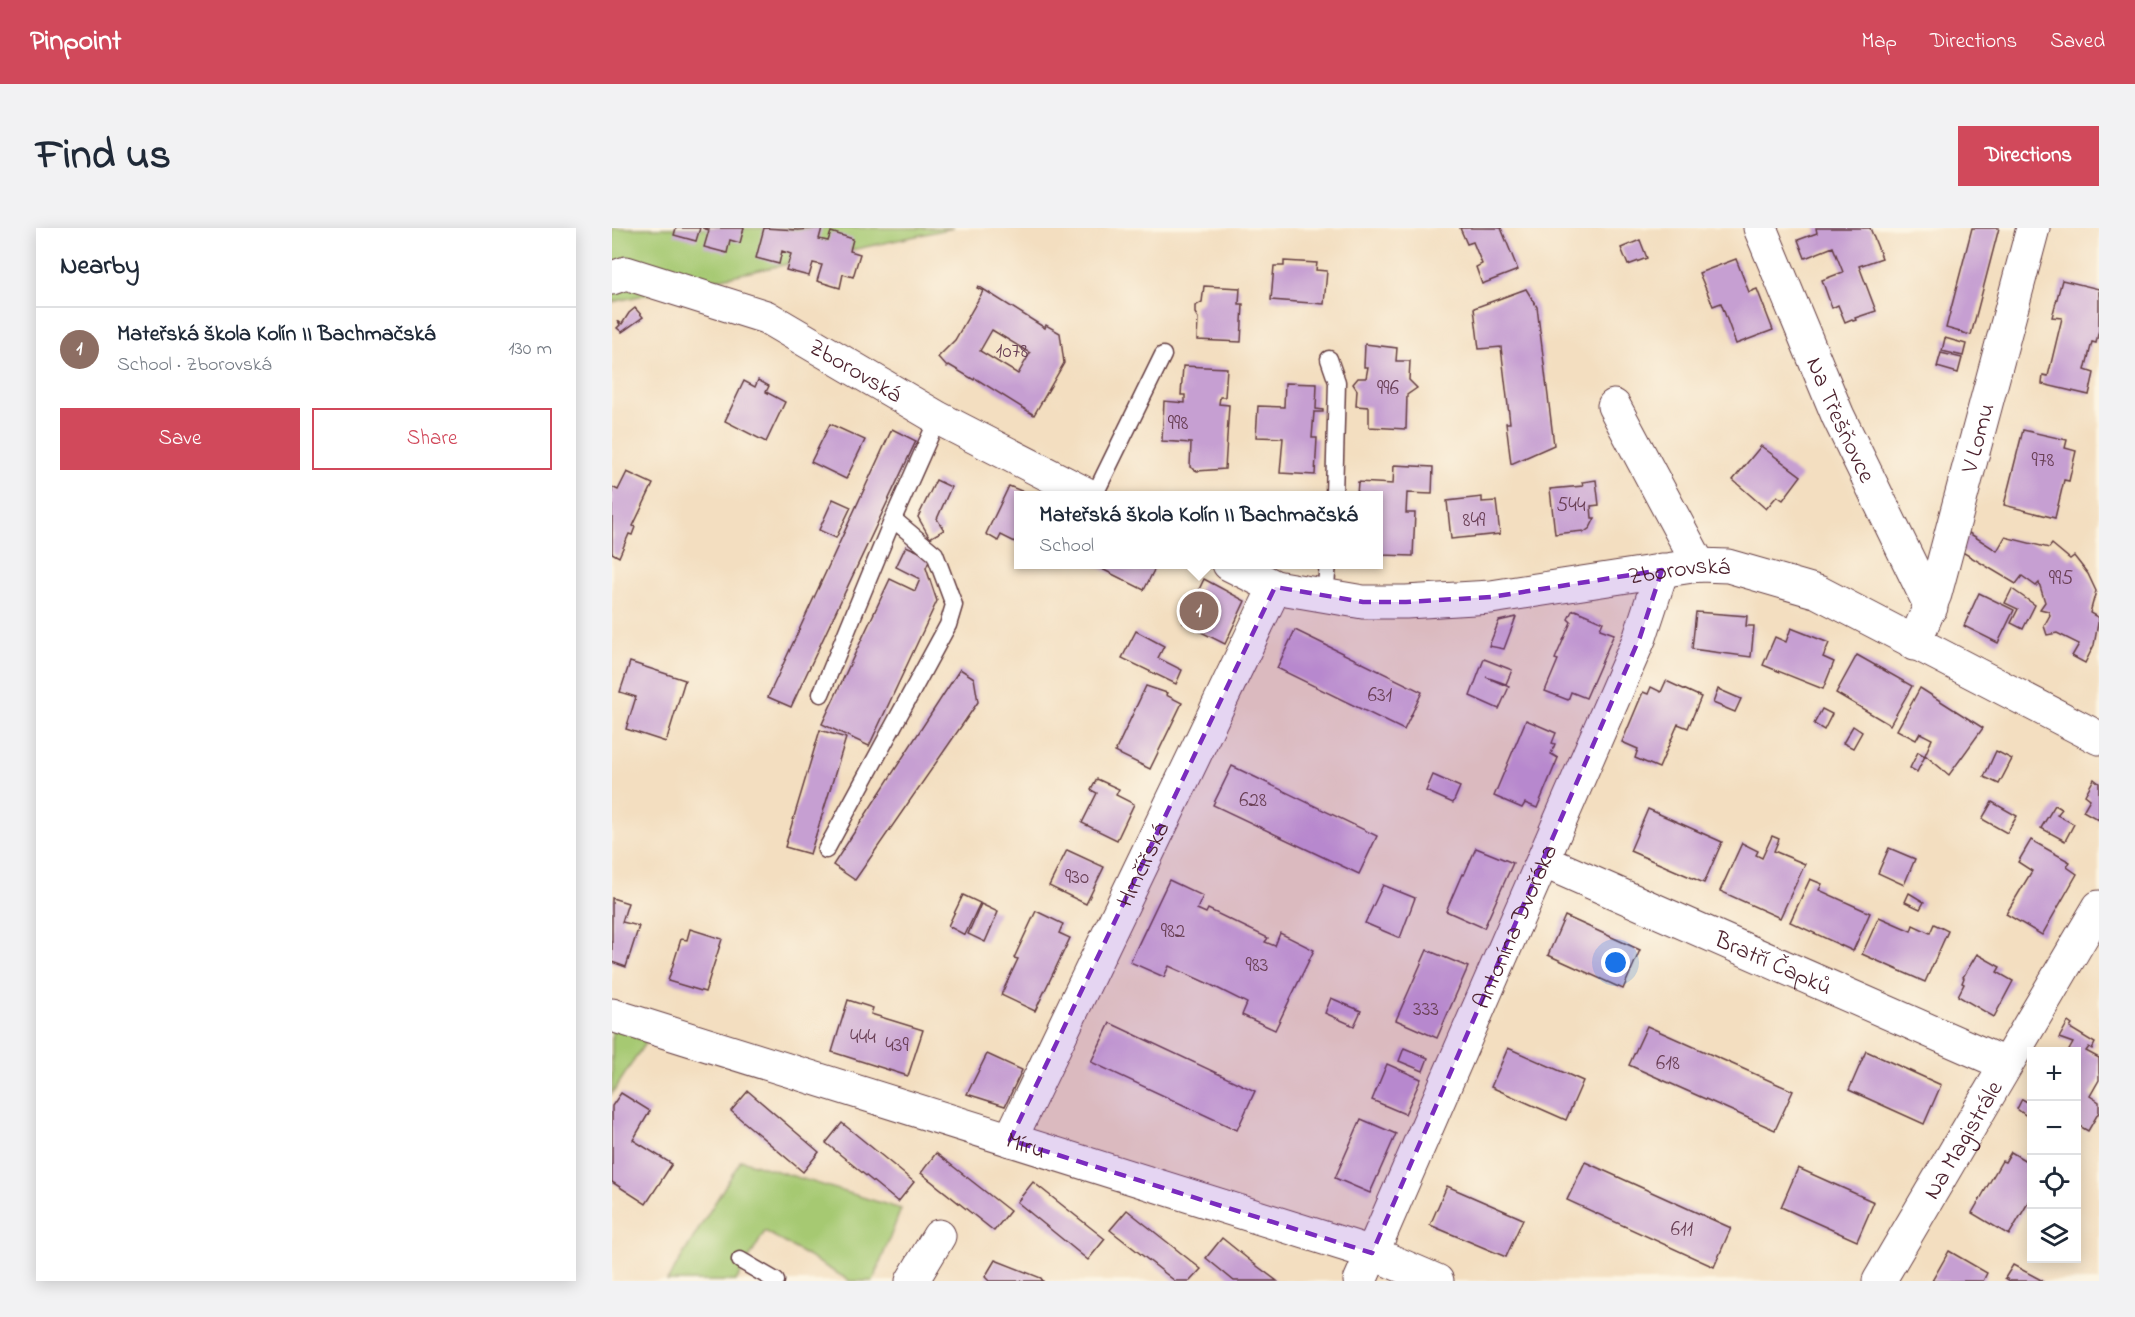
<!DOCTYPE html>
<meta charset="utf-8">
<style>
:root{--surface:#fff;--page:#f2f2f3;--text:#1f2937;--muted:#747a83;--line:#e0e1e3;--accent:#d1495b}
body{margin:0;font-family:"Indie Flower",sans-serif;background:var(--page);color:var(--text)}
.controls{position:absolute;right:18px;bottom:18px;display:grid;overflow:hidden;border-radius:0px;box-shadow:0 3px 15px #0003}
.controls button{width:54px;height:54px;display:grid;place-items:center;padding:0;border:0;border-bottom:2px solid var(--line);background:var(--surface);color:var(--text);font:30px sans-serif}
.you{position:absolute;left:1004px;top:735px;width:21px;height:21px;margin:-15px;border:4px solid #fff;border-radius:50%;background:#1a73e8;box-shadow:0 0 0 9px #1a73e833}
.badge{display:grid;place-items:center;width:39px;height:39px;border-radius:50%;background:var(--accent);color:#fff;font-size:20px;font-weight:700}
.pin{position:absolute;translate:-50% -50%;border:3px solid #fff;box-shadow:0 2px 6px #0006}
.popup{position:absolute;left:402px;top:263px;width:369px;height:78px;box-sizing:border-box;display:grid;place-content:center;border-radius:0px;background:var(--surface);filter:drop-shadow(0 2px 4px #0005);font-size:20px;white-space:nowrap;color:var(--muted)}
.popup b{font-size:22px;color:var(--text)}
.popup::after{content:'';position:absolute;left:50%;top:100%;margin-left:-12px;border:12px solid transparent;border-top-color:var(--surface)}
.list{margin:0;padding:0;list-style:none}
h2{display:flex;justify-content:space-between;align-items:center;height:78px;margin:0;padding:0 24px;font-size:26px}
h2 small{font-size:20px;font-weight:400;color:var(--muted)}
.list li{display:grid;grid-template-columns:39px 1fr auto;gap:18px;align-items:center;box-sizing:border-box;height:84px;padding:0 24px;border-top:2px solid var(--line)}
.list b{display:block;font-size:22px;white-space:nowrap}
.list p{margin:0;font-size:20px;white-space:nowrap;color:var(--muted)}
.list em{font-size:20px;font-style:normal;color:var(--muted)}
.actions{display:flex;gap:12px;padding:18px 24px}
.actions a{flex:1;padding:14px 0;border:2px solid var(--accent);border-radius:0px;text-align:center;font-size:21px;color:var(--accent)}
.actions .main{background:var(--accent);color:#fff}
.icon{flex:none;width:33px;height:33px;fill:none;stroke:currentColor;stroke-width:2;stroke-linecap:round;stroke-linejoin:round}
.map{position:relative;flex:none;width:1487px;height:1053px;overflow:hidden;border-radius:0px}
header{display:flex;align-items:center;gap:36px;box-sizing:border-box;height:84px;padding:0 30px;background:var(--accent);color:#fff}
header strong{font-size:28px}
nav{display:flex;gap:33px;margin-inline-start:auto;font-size:21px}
.intro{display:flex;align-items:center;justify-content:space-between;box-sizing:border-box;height:144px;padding:0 36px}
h1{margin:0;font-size:42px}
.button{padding:15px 27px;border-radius:0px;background:var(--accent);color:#fff;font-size:21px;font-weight:700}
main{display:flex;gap:36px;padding:0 36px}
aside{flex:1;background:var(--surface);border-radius:0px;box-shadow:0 3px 15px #0003}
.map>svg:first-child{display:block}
.green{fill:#a6c972;stroke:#78744e;stroke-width:1.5}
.building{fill:#c69fd2;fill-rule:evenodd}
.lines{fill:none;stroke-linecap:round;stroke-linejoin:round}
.service-casing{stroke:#633c41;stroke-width:19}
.minor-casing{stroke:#633c41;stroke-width:35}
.service{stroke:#fff;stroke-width:16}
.minor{stroke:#fff;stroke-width:33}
.marked{fill:#7b2cbf;fill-opacity:0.2;stroke:#7b2cbf;stroke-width:4.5;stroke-dasharray:12 8;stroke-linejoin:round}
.labels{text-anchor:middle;stroke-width:4.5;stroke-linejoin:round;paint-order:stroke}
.number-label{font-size:21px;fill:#693f55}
.street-label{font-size:24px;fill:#4a1f2b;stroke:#fcf5e5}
</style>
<header>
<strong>Pinpoint</strong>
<nav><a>Map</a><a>Directions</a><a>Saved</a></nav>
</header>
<div class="intro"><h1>Find us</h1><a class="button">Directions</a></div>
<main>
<aside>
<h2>Nearby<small></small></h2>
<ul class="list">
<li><span class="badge" style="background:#8d6e63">1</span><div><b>Mateřská škola Kolín II Bachmačská</b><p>School · Zborovská</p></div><em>130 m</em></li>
</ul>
<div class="actions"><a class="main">Save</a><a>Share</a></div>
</aside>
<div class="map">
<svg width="1487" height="1053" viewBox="0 0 1487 1053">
<rect width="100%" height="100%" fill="#fcf5e5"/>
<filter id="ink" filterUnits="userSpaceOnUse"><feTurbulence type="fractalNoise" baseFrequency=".0167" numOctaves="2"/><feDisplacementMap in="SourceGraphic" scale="12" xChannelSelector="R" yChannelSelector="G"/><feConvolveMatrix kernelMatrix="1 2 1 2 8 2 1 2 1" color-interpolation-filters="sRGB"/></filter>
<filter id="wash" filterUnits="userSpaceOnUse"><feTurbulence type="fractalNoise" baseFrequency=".008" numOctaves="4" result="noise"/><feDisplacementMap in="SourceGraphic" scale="24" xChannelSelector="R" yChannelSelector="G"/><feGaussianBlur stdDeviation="1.35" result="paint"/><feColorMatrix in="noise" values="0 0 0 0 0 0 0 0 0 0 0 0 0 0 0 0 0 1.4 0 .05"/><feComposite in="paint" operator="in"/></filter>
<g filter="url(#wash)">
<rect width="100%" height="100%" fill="#f3dec0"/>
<!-- green -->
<g class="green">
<path d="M0,0H341L0,74Z"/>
<path d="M0,797L37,809L0,866Z"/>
<path d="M129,932L289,981L261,1053H238L153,1003L124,1053H55Z"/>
</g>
<g id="blocks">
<!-- building -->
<g class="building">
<path d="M64,0H88L84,13L62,7Z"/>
<path d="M90,0H132L128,15L118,12L115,25L92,19L97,2Z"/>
<path d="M152,0L186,2L210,0L207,11L216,13L219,4L241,11L238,23L248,26L241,49L231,46L228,60L205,53L210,37L201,35L197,48L174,42L179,26L170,23L167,36L144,30Z"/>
<path d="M848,0H889L906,42L870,56L864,39L870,36L861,14L855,16Z"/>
<path d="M1204,0H1258L1270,30L1247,38L1264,83L1243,90L1244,92L1241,93L1240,91L1233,94L1226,77L1220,80L1210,52L1231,44L1221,19L1193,30L1186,12L1205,5Z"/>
<path d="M1360,0H1387L1359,107L1334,100Z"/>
<path d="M1028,12L1035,30L1016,37L1009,20Z"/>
<path d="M1124,31L1137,64L1145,61L1161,102L1124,116L1109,75L1101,78L1087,45Z"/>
<path d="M672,33L705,35L704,42L715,43L712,76L659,72L662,38H672Z"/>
<path d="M1450,52L1487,61V102L1484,115L1480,114L1473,142L1482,145L1477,167L1430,156L1431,147L1436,148L1450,90L1440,89Z"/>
<path d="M366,58L433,100L434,97L448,105L452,135L422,187L363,150L362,152L337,137L335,139L326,129L343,112L371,63L365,60ZM380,102L418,125L406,146L368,123Z"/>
<path d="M592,58L628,60L627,76H631L629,114L585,112L586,90L583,85V78L590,74Z"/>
<path d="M914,61L925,79L942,217L899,236L894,195H898L889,119L867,121L862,80Z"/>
<path d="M23,80L31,89L10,104L5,100L8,97L6,93L10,96L17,85Z"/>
<path d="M1333,110L1354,116L1351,128L1330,123Z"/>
<path d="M753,116L785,120L784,133H798L797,152L805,160L795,167L794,201L757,199V179L744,178L745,162L741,156L746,150H754L756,139H752Z"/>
<path d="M1329,125L1350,130L1346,145L1325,139Z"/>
<path d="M571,138L615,140L613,169H608L607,176L617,177L613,241L585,243L578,239L579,215L550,213L552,173L573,175V167H569Z"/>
<path d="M146,152L157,158L154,164L173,174L154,214L113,193L132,153L143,159Z"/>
<path d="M673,155L705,156L704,181L711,182V184H702L700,210H705L703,247L668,245L671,210L644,209L646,178L672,179Z"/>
<path d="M218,196L253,212L234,251L199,234Z"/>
<path d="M280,201L304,213L179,479L156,469Z"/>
<path d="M1411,202L1455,212L1453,220L1464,223L1457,253L1452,252L1443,290L1392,277Z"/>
<path d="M1149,218L1189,248L1171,272L1165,268L1154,281L1121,252Z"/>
<path d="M782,237L821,239L820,266L795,265L794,285H803L801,328L770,327L767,324V268L745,267L746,254L781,256Z"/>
<path d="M15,244L41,256L21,298L23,299L20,307L17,306L7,329L0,325V259L6,262Z"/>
<path d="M324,252L339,259L325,291L332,302L318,310L306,289Z"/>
<path d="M984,252L987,277L979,278L980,290H983L978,300L971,305V303L943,306L938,261L971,258L970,254Z"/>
<path d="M397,258L419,267H407V316L389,307L386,313L374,306Z"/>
<path d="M870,269V274L884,273L888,306L839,311L835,273Z"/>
<path d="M221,271L239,279L224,310L207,302Z"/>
<path d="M1357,305L1385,323L1393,309L1437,320L1440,316L1458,331L1462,328L1476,346L1484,363L1478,385L1487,390L1482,417L1473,435L1460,428L1467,416L1445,405L1435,407L1432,398L1438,387L1436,383L1428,381L1433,374L1427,355L1424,358L1410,348L1404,356L1347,322Z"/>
<path d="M294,318L319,329L314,340L325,373L257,518L210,496L278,351L303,363L308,351L284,339Z"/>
<path d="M480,336H545L532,362Z"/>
<path d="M592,351L633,373L613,416L571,395Z"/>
<path d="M1400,361L1423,377L1411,401L1399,395L1406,381L1393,375Z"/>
<path d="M1367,365L1402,382L1386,415L1352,398Z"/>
<path d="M963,382L991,394L988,401L1002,406L974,470L959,464L956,472L933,463L946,432L943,431L959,394L956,391L960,383Z"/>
<path d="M1084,384L1135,388L1134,398H1142L1139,429L1080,421Z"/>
<path d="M904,389L892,421L877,418L887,393Z"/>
<path d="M1179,400L1217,415L1211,429L1222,434L1211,461L1151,437L1163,409L1174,414Z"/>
<path d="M683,402L810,464L792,502L665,440Z"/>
<path d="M524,403L552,418L546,430L570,442L564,456L510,430Z"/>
<path d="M1245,427L1300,458L1278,497L1224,465Z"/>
<path d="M872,431L900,442L894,456L874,449L897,459L887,481L858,468Z"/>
<path d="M18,434L73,452L54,514L14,501L24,469L8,464Z"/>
<path d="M348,441L362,450L366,474L243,652L221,637Z"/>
<path d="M1054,453L1089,469L1076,500L1066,496L1047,540L1023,530L1026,521L1010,514L1031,464L1036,466L1039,459L1049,464Z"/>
<path d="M534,458L555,465L554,467L570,475L538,541L503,524Z"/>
<path d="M1308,460L1371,500L1337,547L1313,527L1320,511L1308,505L1304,512L1285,502Z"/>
<path d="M1106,461L1129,471L1123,484L1101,475Z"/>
<path d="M1210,481L1220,486L1212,502L1202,496Z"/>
<path d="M914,492L944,505L940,515L943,516L939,526L946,530L925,580L913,575L910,580L882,568Z"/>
<path d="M1241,498L1250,504L1241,520L1231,515Z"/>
<path d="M208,502L234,510L198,626L173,619Z"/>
<path d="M1384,523L1400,531L1387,556L1372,549Z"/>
<path d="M1306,524L1313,528L1305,544L1298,540Z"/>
<path d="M620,538L765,608L747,646L601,577Z"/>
<path d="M821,547L848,559L841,575L814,563Z"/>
<path d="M485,551L507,561L504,567L522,576L505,612L470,595L485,565L479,562Z"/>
<path d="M1482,551L1487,555V592L1471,583L1478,571L1473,567Z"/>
<path d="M1380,574L1405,588L1395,605L1370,591Z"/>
<path d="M1443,577L1450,581L1445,587L1462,596L1453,613L1429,600Z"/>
<path d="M1036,581L1110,614L1092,655L1018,623Z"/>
<path d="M1160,608L1167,611L1162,623L1193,636L1168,690L1108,663L1130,615L1146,623L1144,627L1150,630Z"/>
<path d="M1419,612L1458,634L1455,639L1465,646L1430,707L1394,686L1420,643L1406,634Z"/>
<path d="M864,620L901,635L872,700L834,683L850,646L852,647Z"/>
<path d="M1277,620L1303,631L1292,657L1266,645Z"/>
<path d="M455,622L492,639L474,676L437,658Z"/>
<path d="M1198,651L1210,656L1207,662L1258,685L1241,723L1178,694Z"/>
<path d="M557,652L591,668L585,681L594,685L596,681L656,710L653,714L663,718L668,705L702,722L663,802L630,787L635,775L597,756L557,738L552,749L518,734Z"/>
<path d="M771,657L803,670L788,710L753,695Z"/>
<path d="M1297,665L1312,674L1308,681L1293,674Z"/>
<path d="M351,667L368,675L353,707L336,698Z"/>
<path d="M0,670L16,675L10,694L27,698L14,739L0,734Z"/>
<path d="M369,676L386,684L373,714L356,706Z"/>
<path d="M424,683L451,696L447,705L458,710L423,783L389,767L406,731L402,730Z"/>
<path d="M953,688L1028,722L1011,761L936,727Z"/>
<path d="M1267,689L1299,703L1301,697L1318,705L1322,696L1336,703L1313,754L1250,726Z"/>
<path d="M78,701L110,711L93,764L56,753L69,711L75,712Z"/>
<path d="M815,722L856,739L825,810L784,792Z"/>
<path d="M1365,726L1388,739L1385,744L1401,753L1382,789L1346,768L1352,756L1350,755L1352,750L1351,749Z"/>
<path d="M719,770L749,783L742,798L713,785Z"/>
<path d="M236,772L261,780L259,786L311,802L296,848L220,824Z"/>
<path d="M1456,794L1460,797L1458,800L1483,815L1480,821L1477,819L1474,823L1487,830V852L1478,868L1487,874V884L1476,903L1464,896V824H1456L1461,815L1447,810Z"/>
<path d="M498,795L643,863L625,902L479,834Z"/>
<path d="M1035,798L1181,863L1163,902L1017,837Z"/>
<path d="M792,820L816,830L811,843L787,833Z"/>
<path d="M896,820L971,853L954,892L879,859Z"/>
<path d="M1254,823L1329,857L1312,896L1237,862Z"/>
<path d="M375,826L410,842L393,878L355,866Z"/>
<path d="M775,836L809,851L793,886L760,872Z"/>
<path d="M136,863L207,924L191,944L119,883Z"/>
<path d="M9,865L38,883L21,912L60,936L34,976L0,954V878Z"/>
<path d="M1410,871L1419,876V891L1405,881Z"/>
<path d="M749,891L784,906L758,965L723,950Z"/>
<path d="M230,895L302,954L286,974L214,915Z"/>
<path d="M1399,924L1419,936V970L1397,1007L1360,985L1390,933L1393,934Z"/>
<path d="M324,925L398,983L382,1003L309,945Z"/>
<path d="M973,934L1119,1000L1102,1039L955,972Z"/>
<path d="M1186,940L1262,974L1245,1013L1169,979Z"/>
<path d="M421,954L493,1011L476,1032L405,974Z"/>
<path d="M835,958L911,991L894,1029L818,997Z"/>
<path d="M515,982L589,1041L578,1053H563L498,1002Z"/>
<path d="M610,1010L641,1035L665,1053H622L605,1039L594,1030Z"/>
<path d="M1337,1023L1375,1045L1371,1053H1320Z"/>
<path d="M383,1032L429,1050L431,1053H377L373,1049Z"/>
<path d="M1401,1037L1431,1053H1398L1393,1050Z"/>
</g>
</g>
</g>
<g filter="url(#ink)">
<use href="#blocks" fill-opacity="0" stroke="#633c41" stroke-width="1.5"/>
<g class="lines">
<defs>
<g id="service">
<path d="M717,131L725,154L722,268"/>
<path d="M482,268L551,127"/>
<path d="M281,291L326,190"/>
<path d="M713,367L716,336"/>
<path d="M209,466L281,291L323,326L342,377L336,397L214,622"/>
<path d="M128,1032L164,1053"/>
</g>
<g id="minor">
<path id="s1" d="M1148,0L1226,188L1319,379"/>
<path id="s2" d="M0,50L14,45L154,89L326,190L478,268"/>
<path d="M1002,178L1087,337"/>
<path id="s3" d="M617,336L663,359L751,374H794L879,369L1087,337L1116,338L1206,364L1487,510"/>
<path id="s4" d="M1302,416L1323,366L1421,0"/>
<path id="s5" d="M931,633L1393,836"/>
<path id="s6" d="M0,787L760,1025L825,1053"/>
<path id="s7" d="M398,912L663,359"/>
<path d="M300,1053L327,1008"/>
<path id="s8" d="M748,1053L1028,409L1050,342"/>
<path id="s9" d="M1267,1053L1487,679"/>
</g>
</defs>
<!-- service casing -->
<use href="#service" class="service-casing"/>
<!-- minor casing -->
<use href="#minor" class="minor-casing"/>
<!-- service -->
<use href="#service" class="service"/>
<!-- minor -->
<use href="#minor" class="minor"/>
</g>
</g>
<!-- marked area -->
<path class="marked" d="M1050,342L1028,409L760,1025L398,912L663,359L751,374H794L879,369Z"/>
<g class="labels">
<!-- number labels -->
<g class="number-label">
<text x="400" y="129">1078</text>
<text x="776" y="166">996</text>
<text x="566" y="201">998</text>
<text x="1431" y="238">978</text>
<text x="959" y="283">544</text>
<text x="862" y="298">849</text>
<text x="1449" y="356">995</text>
<text x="768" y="473">631</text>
<text x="641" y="578">628</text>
<text x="465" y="655">930</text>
<text x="561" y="709">982</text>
<text x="645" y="743">983</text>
<text x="814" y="787">333</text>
<text x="251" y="815">444</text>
<text x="285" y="823">439</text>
<text x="1056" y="841">618</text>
<text x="1070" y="1007">611</text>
</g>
<!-- street labels -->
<g class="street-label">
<text dy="8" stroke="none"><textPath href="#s2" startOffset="266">Zborovská</textPath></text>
<text dy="8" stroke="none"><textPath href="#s1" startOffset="208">Na Třešňovce</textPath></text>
<text dy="8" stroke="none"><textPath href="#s4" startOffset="216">V Lomu</textPath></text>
<text dy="8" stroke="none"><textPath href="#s3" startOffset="459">Zborovská</textPath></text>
<text dy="8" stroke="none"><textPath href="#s7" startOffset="306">Hrnčířská</textPath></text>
<text dy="8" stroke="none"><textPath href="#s8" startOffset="387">Antonína Dvořáka</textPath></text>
<text dy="8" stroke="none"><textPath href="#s5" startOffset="252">Bratří Čapků</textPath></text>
<text dy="8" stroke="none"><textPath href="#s9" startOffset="164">Na Magistrále</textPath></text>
<text dy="8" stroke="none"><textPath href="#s6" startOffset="434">Míru</textPath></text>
</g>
</g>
</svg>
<div class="controls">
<button>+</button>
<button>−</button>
<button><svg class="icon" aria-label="locate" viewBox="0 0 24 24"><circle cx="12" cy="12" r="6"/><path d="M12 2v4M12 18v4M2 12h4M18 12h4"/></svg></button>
<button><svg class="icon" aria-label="layers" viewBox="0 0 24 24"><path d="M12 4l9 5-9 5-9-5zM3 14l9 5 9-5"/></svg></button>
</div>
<div class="you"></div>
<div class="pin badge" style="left:587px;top:383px;background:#8d6e63">1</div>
<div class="popup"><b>Mateřská škola Kolín II Bachmačská</b>School</div>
</div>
</main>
